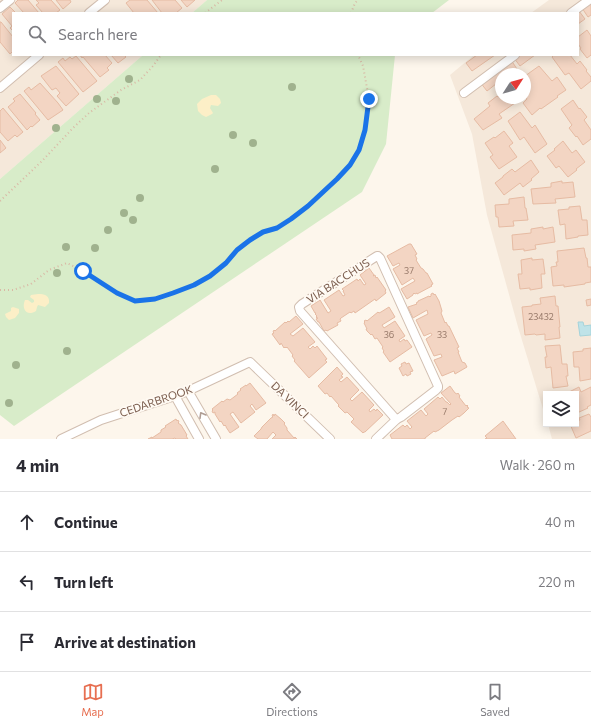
<!DOCTYPE html>
<meta charset="utf-8">
<style>
:root{--surface:#fff;--page:#f7f7f7;--text:#2b2b33;--muted:#7c7c81;--line:#e1e1e2;--accent:#e76f51}
body{margin:0;font-family:Commissioner,sans-serif;background:var(--page);color:var(--text)}
.controls{position:absolute;right:12px;bottom:12px;display:grid;overflow:hidden;border-radius:0px;box-shadow:0 2px 10px #0003}
.controls button{width:36px;height:36px;display:grid;place-items:center;padding:0;border:0;border-bottom:1px solid var(--line);background:var(--surface);color:var(--text);font:20px sans-serif}
.compass{position:absolute;left:495px;top:68px;width:36px;height:36px;border-radius:50%;background:var(--surface);box-shadow:0 2px 10px #0003;rotate:54deg}
.stop{position:absolute;width:12px;height:12px;margin:-9px;border:3px solid #1a73e8;border-radius:50%;background:#fff}
.stop.end{background:#1a73e8;border-color:#fff;box-shadow:0 1px 4px #0008}
.list{margin:0;padding:0;list-style:none}
h2{display:flex;justify-content:space-between;align-items:center;height:52px;margin:0;padding:0 16px;font-size:17px}
h2 small{font-size:13px;font-weight:400;color:var(--muted)}
.list li{display:grid;grid-template-columns:26px 1fr auto;gap:12px;align-items:center;box-sizing:border-box;height:60px;padding:0 16px;border-top:1px solid var(--line)}
.list b{display:block;font-size:15px;white-space:nowrap}
.list em{font-size:13px;font-style:normal;color:var(--muted)}
.icon{flex:none;width:22px;height:22px;fill:none;stroke:currentColor;stroke-width:2;stroke-linecap:round;stroke-linejoin:round}
.map{position:relative;flex:none;width:591px;height:439px;overflow:hidden}
.search{position:absolute;background:var(--surface);box-shadow:0 2px 10px #0003;left:12px;right:12px;top:12px;height:44px;display:flex;align-items:center;gap:10px;box-sizing:border-box;padding:0 14px;border-radius:0px;color:var(--muted);font-size:15px}
.sheet{height:232px;background:var(--surface)}
nav{display:flex;justify-content:space-around;align-items:center;box-sizing:border-box;height:56px;border-top:1px solid var(--line);background:var(--surface);font-size:11px;color:var(--muted)}
nav a{display:grid;justify-items:center;gap:2px}
nav .on{color:var(--accent)}
.map>svg:first-child{display:block}
.residential{fill:#f5e8da;fill-rule:evenodd}
.green{fill:#d8ecc9}
.sand{fill:#fcefc7}
.water{fill:#bfe3e8;stroke:#a5d3da}
.building{fill:#f3d5c3;stroke:#e6bba3}
.lines{fill:none;stroke-linecap:round;stroke-linejoin:round}
.minor-casing{stroke:#d1beb0;stroke-width:10}
.path{stroke:#d9b8a5;stroke-width:2;stroke-dasharray:1 3;stroke-linecap:butt}
.minor{stroke:#fff;stroke-width:8}
.tree{fill:#a0b28e}
.oneway{stroke:#af9d94}
.route{stroke:#1a73e8;stroke-width:5}
.labels{text-anchor:middle;stroke-width:3.5;stroke-linejoin:round;paint-order:stroke}
.number-label{font-size:9px;fill:#987a6a}
.street-label{font-size:11px;fill:#7a5c4d;stroke:#fffaf3}
</style>
<div class="map">
<svg width="591" height="439" viewBox="0 0 591 439">
<rect width="100%" height="100%" fill="#fdf6ec"/>
<!-- residential -->
<g class="residential">
<path d="M0,0H207L192,13H13V55H143L0,179Z"/>
<path d="M549,0H591V439H552L548,424H576V394H546V419L518,327L487,215L472,134L450,75L474,55H578V13H531ZM501,74H525V98H501Z"/>
</g>
<!-- green -->
<g class="green">
<path d="M207,0H449L432,13H192Z"/>
<path d="M143,55H395L386,144L362,192L14,426L0,415V179Z"/>
</g>
<!-- sand -->
<g class="sand">
<path d="M211,95H216L220,99L221,103L218,106L211,105L210,108L213,113L212,114L206,117L202,115L198,111L197,104L202,99Z"/>
<path d="M38,294C44,294 50,295 49,303L45,307L38,305L37,307L36,311C27,317 21,309 25,300H28L32,303L34,302V300L30,297L31,295Z"/>
<path d="M13,307L19,309V313L15,318L9,320L6,317L5,314L11,311V308Z"/>
</g>
<!-- water -->
<path class="water" d="M578,322H583L584,326L591,325V335L580,336Z"/>
<!-- building -->
<g class="building">
<path d="M18,0H28L39,13H24L15,3Z"/>
<path d="M36,0H51L60,10L56,13H43L36,5L39,3Z"/>
<path d="M56,0H70L71,2L63,9Z"/>
<path d="M130,0H147L158,13H134L126,3Z"/>
<path d="M152,0H175L182,8L176,13H162Z"/>
<path d="M181,0H195L187,7Z"/>
<path d="M591,2V15L588,17L582,8Z"/>
<path d="M10,7L16,13H13V31L10,28L12,26L2,14Z"/>
<path d="M579,11L585,19L578,24V13H575Z"/>
<path d="M0,22H1L13,37V51L10,54L0,42Z"/>
<path d="M587,30L591,36V56V55L587,58L580,49L581,48L578,44V37Z"/>
<path d="M80,55H105L112,63L107,68L109,70L100,77L83,57L82,58Z"/>
<path d="M111,55H126L125,56L126,57L118,63Z"/>
<path d="M477,55H495L472,71L466,63Z"/>
<path d="M517,55H535L520,66L514,58Z"/>
<path d="M554,55H570L577,64L580,61L587,70L586,71L591,77V81L581,89L569,73L565,75L552,57Z"/>
<path d="M76,56L97,81L83,92L58,62L63,58L65,61L70,57L72,59Z"/>
<path d="M511,60L517,69L510,74H501V80L487,91L480,82Z"/>
<path d="M56,66L79,94L66,106L57,96L60,93L56,88L52,90L41,76Z"/>
<path d="M539,66L552,81L557,77L566,90L557,96L558,97L541,109L540,108L532,115L523,103L527,99L525,96V76Z"/>
<path d="M40,83L58,103L63,110L48,120L24,91L29,87L31,90Z"/>
<path d="M20,94L36,113L35,114L40,120L32,127L31,126L27,130L8,107L15,101L13,99Z"/>
<path d="M501,95V98H512L515,103L499,114L502,118L483,130L474,119L490,106L488,103L497,96L498,97Z"/>
<path d="M573,100L579,109L580,108L587,117L584,120L591,130V139L583,145L577,136L576,137L569,128L572,125L561,109Z"/>
<path d="M3,108L23,132L17,137L15,135L8,141L0,132V111Z"/>
<path d="M520,112L532,128L535,125L547,144L535,153L524,137L520,140L508,121Z"/>
<path d="M504,131L513,143L509,146L517,157L499,169L490,157L493,155L485,143L494,137L495,138Z"/>
<path d="M0,140L6,148L0,153Z"/>
<path d="M563,141L572,153L576,150L585,162L576,169L577,170L568,177L559,166L556,168L547,156L555,150L554,149Z"/>
<path d="M531,160L539,172L531,179L532,180L523,187L520,183L504,195L495,183L503,177V176L512,169L515,172Z"/>
<path d="M562,181V183L573,182L575,197L555,199L556,203L533,204L531,189L551,187V183Z"/>
<path d="M524,197L525,208H526L528,220L513,221L514,226L499,227L498,217H496L495,205L509,204V199Z"/>
<path d="M580,206L582,220H587L588,235L578,236V237L566,239L565,224L560,225L558,210L569,209V207Z"/>
<path d="M543,227V229L553,227L555,242L535,245L536,249L524,251V249L513,250L512,235L531,233V229Z"/>
<path d="M409,244H411L417,254L415,255L417,259L416,260L421,268L423,269L426,273H427L433,284L431,285L432,286L417,294V293L415,294L414,293L413,294V295L407,299L401,289L415,281L413,278L402,285L393,269L400,265L399,263L393,266L387,256Z"/>
<path d="M584,248L586,258H587L588,267H591V282L585,283V284L564,287V285L553,286L551,267L557,266L556,262H558L557,251Z"/>
<path d="M532,258V260L543,259L545,274H541L542,288L530,290V288L520,289L518,274H522L521,260Z"/>
<path d="M369,268L374,275L373,276L375,275L376,278L377,277L386,290L385,291L386,293L376,301L375,299L355,313L354,311L351,313L350,312L341,318L340,319L341,321L337,323L338,325L327,331L326,330L324,331L319,322H318L316,319L318,318H317L316,317L317,316L315,314L316,313H315L311,306L320,300L328,313L331,311L324,300L339,290L343,296L345,295L343,291H344L342,289L357,279L358,281L360,279L364,285L366,284L360,275Z"/>
<path d="M433,293L434,295L435,294L439,301L442,311L441,313L445,323L446,322L448,326H449L459,347L457,348L459,352H458L462,362L465,363L467,367L455,374L454,371L442,376L434,360L442,357L441,354L434,356L426,339L432,335L431,333L424,336L416,320L428,314L427,310L413,318L408,307L417,304L416,303L418,302V301L429,296L430,297L431,296V294Z"/>
<path d="M555,296L556,306H558L560,327H559L560,338L545,340V334L536,335L535,334L525,335L522,307L532,306V305L541,304L540,298Z"/>
<path d="M591,299V305L587,306L586,300Z"/>
<path d="M389,307L395,317L382,325L384,328L395,321L405,336L399,340L400,342L404,339L405,341L407,340L412,347L390,362L383,352L384,351L382,348L383,347L377,338L375,339L372,334L371,335L367,331L366,329H367L364,323L365,322L364,321L366,320L367,321L378,312L379,313L381,312Z"/>
<path d="M296,316L303,324L290,334L293,336L303,328L315,342L308,347L310,349L313,346L315,348L317,346L327,359L325,360L327,362L309,378L294,361L295,360L292,356L293,355L287,347L286,348L285,347L284,348L281,343L280,345L272,334L274,333L273,332L274,330L275,331L285,322L286,323L288,321L289,322Z"/>
<path d="M560,345L562,364H567L568,376H566L568,386L553,388L551,367L546,368L545,357H547L545,346Z"/>
<path d="M591,348V379L580,381L579,367H574L573,352L583,351V349Z"/>
<path d="M405,362L406,364L409,363L413,371L410,372L411,374L407,376L406,374L403,376L399,368L402,366L401,364Z"/>
<path d="M337,367L343,374L341,376L343,377L339,380L341,382L347,377L359,390L350,399L352,401L362,392L374,405L369,410L370,412L374,409L376,411L377,409L383,415L365,432H364L363,433L351,422L354,419L347,412L345,413L338,406L339,405L338,404L331,396L330,397L327,393L325,394L318,386Z"/>
<path d="M250,383L266,403L256,410L252,404L250,406L255,412L241,423L233,412L230,414L239,427L230,433L226,427V426L225,425L224,426L221,421L220,422L215,414V412L213,413L212,411L213,410L212,409L222,401L223,402L227,399L230,400L238,394L237,393L241,390L240,389L246,385V386Z"/>
<path d="M450,386L455,393L457,394L458,393L460,396L459,397L466,406L467,405L468,406L467,407L469,408L464,413L459,417L458,416L452,420L439,430L435,432L434,431L425,438V439H392L390,435L403,425L405,427L407,425L410,429L412,427L407,421L421,410L426,416L428,414L424,409L438,397L440,399L442,397L446,402H447L450,405L451,404L441,393Z"/>
<path d="M579,387L581,392L591,387V405L587,407L588,408L577,413L576,410V394H568H569V392Z"/>
<path d="M273,414L274,416L275,414L281,419L285,423L284,424L287,428V430L294,438L295,437L297,439H272L276,435L273,432L267,439H258L254,436L261,429L262,427L271,418L273,417L272,416Z"/>
<path d="M589,414L591,417V431L576,438L570,424H576V421L580,420L579,418Z"/>
<path d="M176,419L177,421L178,420L179,422L178,423L181,425L187,435L186,436L188,439H176L175,438L172,439H148L152,437V438L161,432V430L166,427L165,426Z"/>
<path d="M503,421L516,439H485L487,438L485,436Z"/>
</g>
<g class="lines">
<defs>
<g id="minor">
<path d="M0,8L10,0"/>
<path d="M89,13L105,0"/>
<path d="M571,13L589,0"/>
<path d="M0,88L39,55"/>
<path d="M464,93L515,55"/>
<path d="M377,256H378L380,258L438,386V388L436,390L401,417L397,419L394,417L300,311L299,307L302,304Z"/>
<path d="M188,391L216,439"/>
<path d="M175,396L199,439"/>
<path d="M61,439L101,420L175,396L188,391L250,362L330,439"/>
<path d="M376,439L397,419"/>
</g>
</defs>
<!-- minor casing -->
<use href="#minor" class="minor-casing"/>
<!-- path -->
<g class="path">
<path d="M205,13L222,0"/>
<path d="M351,13L355,3L358,0"/>
<path d="M0,201L42,161L73,128L89,113L121,90L140,80L153,66L161,55"/>
<path d="M0,290H13L31,284L49,270L67,263L83,271L117,293L135,301L155,299L173,293L193,285L210,276L226,263L237,250L250,240L263,233L277,228L291,219L308,206L337,179L350,165L359,150L365,130L369,99L363,66L358,55"/>
</g>
<!-- minor -->
<use href="#minor" class="minor"/>
</g>
<!-- trees -->
<g class="tree">
<circle cx="129" cy="79" r="4"/>
<circle cx="292" cy="87" r="4"/>
<circle cx="97" cy="99" r="4"/>
<circle cx="116" cy="101" r="4"/>
<circle cx="56" cy="128" r="4"/>
<circle cx="233" cy="135" r="4"/>
<circle cx="253" cy="143" r="4"/>
<circle cx="215" cy="169" r="4"/>
<circle cx="140" cy="198" r="4"/>
<circle cx="124" cy="213" r="4"/>
<circle cx="133" cy="220" r="4"/>
<circle cx="108" cy="230" r="4"/>
<circle cx="66" cy="247" r="4"/>
<circle cx="95" cy="248" r="4"/>
<circle cx="57" cy="273" r="4"/>
<circle cx="67" cy="351" r="4"/>
<circle cx="16" cy="365" r="4"/>
<circle cx="9" cy="403" r="4"/>
</g>
<!-- one-way arrows -->
<defs><path id="oneway-chevron" d="M-2-3.5L2.5 0L-2 3.5" fill="none" stroke-width="1.6" stroke-linecap="round" stroke-linejoin="round"/></defs>
<use class="oneway" href="#oneway-chevron" transform="translate(202 415) rotate(-120)"/>
<g class="lines">
<!-- route -->
<path class="route" d="M83,271L117,293L135,301L155,299L173,293L194,285L210,276L226,263L237,250L250,240L263,232L277,228L291,219L308,206L337,179L350,165L359,150L365,130L369,99"/>
</g>
<g class="labels">
<!-- number labels -->
<g class="number-label">
<text x="409" y="274">37</text>
<text x="541" y="320">23432</text>
<text x="389" y="338">36</text>
<text x="442" y="338">33</text>
<text x="445" y="415">7</text>
</g>
<!-- street labels -->
<g class="street-label">
<text transform="translate(338 281) rotate(-33)" y="4">VIA BACCHUS</text>
<text transform="translate(290 400) rotate(44)" y="4">DA VINCI</text>
<text transform="translate(156 401) rotate(-19)" y="4">CEDARBROOK</text>
</g>
</g>
</svg>
<div class="controls">
<button><svg class="icon" aria-label="layers" viewBox="0 0 24 24"><path d="M12 4l9 5-9 5-9-5zM3 14l9 5 9-5"/></svg></button>
</div>
<svg class="compass" viewBox="-18 -18 36 36"><path d="M0-13l5 13h-10z" fill="#e53935"/><path d="M0 13l5-13h-10z" fill="#7c7c81"/></svg>
<div class="stop" style="left:83px;top:271px"></div>
<div class="stop end" style="left:369px;top:99px"></div>
<div class="search"><svg class="icon" aria-label="search" viewBox="0 0 24 24"><circle cx="10" cy="10" r="6"/><path d="M15 15l6 6"/></svg>Search here</div>
</div>
<section class="sheet">
<h2>4 min<small>Walk · 260 m</small></h2>
<ul class="list">
<li><svg class="icon" aria-label="ahead" viewBox="0 0 24 24"><path d="M12 20V5M6 11l6-6 6 6"/></svg><div><b>Continue</b></div><em>40 m</em></li>
<li><svg class="icon" aria-label="left" viewBox="0 0 24 24"><path d="M17 20v-9H6M10 6l-5 5 5 5"/></svg><div><b>Turn left</b></div><em>220 m</em></li>
<li><svg class="icon" aria-label="arrive" viewBox="0 0 24 24"><path d="M6 21V4h12l-3 4 3 4H6"/></svg><div><b>Arrive at destination</b></div></li>
</ul>
</section>
<nav>
<a class="on"><svg class="icon" aria-label="map" viewBox="0 0 24 24"><path d="M3 6l6-2 6 2 6-2v14l-6 2-6-2-6 2zM9 4v14M15 6v14"/></svg>Map</a>
<a><svg class="icon" aria-label="directions" viewBox="0 0 24 24"><path d="M12 3l9 9-9 9-9-9zM9 14v-3h6M13 9l2 2-2 2"/></svg>Directions</a>
<a><svg class="icon" aria-label="saved" viewBox="0 0 24 24"><path d="M7 4h10v16l-5-4-5 4z"/></svg>Saved</a>
</nav>
